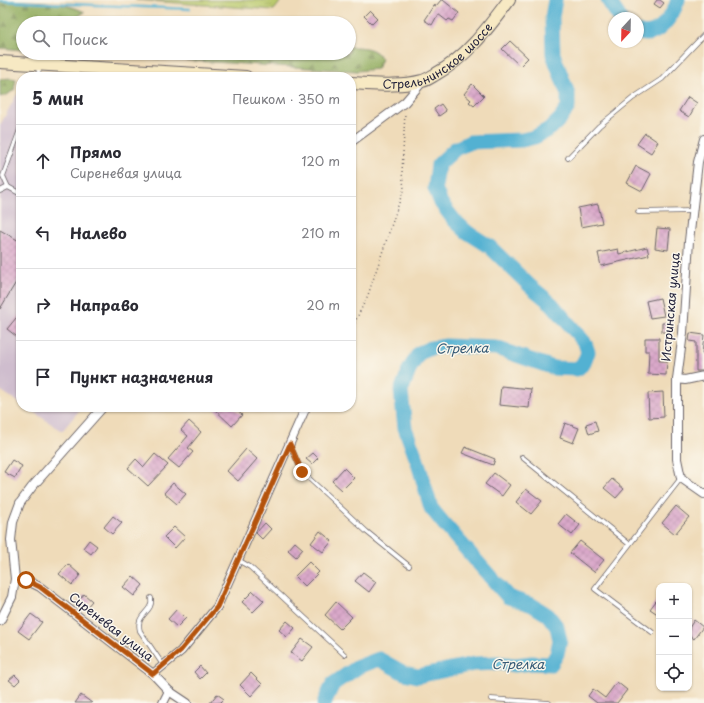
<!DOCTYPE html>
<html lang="ru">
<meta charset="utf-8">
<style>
:root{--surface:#fff;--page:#f7f7f7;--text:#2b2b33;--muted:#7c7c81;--line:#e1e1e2}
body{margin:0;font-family:"Playpen Sans",sans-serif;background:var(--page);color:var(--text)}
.controls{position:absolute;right:12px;bottom:12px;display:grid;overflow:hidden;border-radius:8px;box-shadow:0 1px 3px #0004}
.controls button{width:36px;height:36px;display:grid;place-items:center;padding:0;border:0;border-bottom:1px solid var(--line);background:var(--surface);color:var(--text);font:20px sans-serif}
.compass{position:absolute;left:608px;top:12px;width:36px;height:36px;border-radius:50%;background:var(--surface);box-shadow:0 1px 3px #0004;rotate:202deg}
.stop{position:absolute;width:12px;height:12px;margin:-9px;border:3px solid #b45309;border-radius:50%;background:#fff}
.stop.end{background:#b45309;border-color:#fff;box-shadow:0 1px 4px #0008}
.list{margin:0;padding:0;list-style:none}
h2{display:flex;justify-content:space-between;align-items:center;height:52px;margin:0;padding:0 16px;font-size:17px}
h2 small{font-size:13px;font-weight:400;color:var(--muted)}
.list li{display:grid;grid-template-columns:26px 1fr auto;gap:12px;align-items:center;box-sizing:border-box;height:72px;padding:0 16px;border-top:1px solid var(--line)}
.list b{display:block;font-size:15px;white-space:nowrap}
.list p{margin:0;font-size:13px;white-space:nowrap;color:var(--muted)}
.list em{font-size:13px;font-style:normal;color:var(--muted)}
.icon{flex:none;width:22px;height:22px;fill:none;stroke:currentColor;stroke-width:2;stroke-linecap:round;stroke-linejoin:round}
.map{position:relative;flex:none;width:704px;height:703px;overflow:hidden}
.search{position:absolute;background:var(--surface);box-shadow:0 1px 3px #0004;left:16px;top:16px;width:340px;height:44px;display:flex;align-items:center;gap:10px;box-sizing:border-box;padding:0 14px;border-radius:22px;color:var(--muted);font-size:15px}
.panel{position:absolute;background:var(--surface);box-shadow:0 1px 3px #0004;left:16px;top:72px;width:340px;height:340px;border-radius:16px}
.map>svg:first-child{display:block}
.industrial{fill:#cfbdce}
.grass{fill:url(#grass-tufts);stroke:#6e7654}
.forest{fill:url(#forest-firs);stroke:#5a684e}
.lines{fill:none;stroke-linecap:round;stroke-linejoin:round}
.stream{stroke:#53b1d2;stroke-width:2.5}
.river{stroke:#53b1d2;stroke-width:15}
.building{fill:url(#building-cross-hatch)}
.service-casing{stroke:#6a6367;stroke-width:5.5}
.minor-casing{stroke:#6a6367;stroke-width:10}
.secondary-casing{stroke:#6a6367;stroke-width:14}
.path{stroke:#6a6367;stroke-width:1.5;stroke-dasharray:1 3;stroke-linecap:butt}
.service{stroke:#fff;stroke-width:4}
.minor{stroke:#fff;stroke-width:8}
.secondary{stroke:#f7e9c3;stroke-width:12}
.route{stroke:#b45309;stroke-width:5}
.labels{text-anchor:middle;stroke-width:3;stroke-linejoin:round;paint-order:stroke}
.street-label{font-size:12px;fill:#22223b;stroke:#fbf7ec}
.water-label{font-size:13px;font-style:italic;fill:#365b77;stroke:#fbf7ec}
</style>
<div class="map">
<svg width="704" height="703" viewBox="0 0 704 703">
<defs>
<pattern id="grass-tufts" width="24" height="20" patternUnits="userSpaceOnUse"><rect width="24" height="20" fill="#bac96c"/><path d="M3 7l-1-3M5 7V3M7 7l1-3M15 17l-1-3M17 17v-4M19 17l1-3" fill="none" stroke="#a0ac5e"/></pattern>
<pattern id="forest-firs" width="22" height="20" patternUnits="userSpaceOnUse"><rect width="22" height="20" fill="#93ad60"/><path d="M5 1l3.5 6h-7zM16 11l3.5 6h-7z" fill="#788c50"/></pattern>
<pattern id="building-cross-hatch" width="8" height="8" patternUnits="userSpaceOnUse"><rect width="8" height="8" fill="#daa9ca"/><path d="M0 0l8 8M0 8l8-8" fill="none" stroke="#bb91ae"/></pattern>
</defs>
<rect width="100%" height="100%" fill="#fbf7ec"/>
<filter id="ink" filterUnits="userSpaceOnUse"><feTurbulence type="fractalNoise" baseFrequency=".025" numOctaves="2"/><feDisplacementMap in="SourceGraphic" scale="8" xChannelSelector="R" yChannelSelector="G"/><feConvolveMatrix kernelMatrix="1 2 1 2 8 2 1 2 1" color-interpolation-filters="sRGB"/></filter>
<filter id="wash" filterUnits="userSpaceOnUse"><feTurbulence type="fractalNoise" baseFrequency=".012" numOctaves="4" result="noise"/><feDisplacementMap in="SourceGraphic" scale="16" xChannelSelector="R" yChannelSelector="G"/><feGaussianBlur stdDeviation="0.9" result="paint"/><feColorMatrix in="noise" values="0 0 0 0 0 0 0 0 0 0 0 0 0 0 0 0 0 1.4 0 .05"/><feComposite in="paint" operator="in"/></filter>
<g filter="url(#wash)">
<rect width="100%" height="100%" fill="#efdbb9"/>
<!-- industrial -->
<g class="industrial">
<path d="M17,94L21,95V404L0,390V125Z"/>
<path d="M26,407H82L62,431Z"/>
</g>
<!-- grass -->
<path class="grass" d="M136,0H282L274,10Z"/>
<!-- forest -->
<g class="forest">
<path d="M0,1C29,1 59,0 85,12L72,20L46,23H23V50L0,48Z"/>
<path d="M349,47C362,47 375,47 382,59L377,69L357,71L68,53H349Z"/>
<path d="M11,78L16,79L14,90L7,95L0,97V79Z"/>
</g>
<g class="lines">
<!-- stream -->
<path class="stream" d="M0,1L190,9"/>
<!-- river -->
<g class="river">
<path d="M608,0L620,18"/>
<path d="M638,32C657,41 673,15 678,0"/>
<path d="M324,703L333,684L358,667L379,659L404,673L418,676L474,664L497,663L515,665L532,663L551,664L557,654L560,640L557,627L548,615L532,605L508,597L444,524L431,508L418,463L405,428L401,391L410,368L419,353L431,348L446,346L496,348L554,368L577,369L584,363L588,352L585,343L552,304L530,286L489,246L467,232L454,220L441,203L435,188L438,165L455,149L470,142L522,140L535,137L551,128L561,118L568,107V94L553,54L552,17L555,0"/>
</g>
</g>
<g id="blocks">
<!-- building -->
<g class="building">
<path d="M441,0H443L459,13L453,21L449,19L447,21L438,14L432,25L424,20L434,5L436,6Z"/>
<path d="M657,0H660L664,3L660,8L654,4Z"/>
<path d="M370,10L378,18L372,24L364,16Z"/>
<path d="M510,41L528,58L520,66L502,49Z"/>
<path d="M472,84L484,96L474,106L469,102L471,100L464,94Z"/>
<path d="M688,97L697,103L689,117L679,111Z"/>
<path d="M441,104L446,111L439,116L434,109Z"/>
<path d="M645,133L658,142L651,153L637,144Z"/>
<path d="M636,166L651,174L642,191L627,183Z"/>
<path d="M598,204L602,223L581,227L578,208Z"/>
<path d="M657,228L670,229L668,250L655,248Z"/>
<path d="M0,230L21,242V274L0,309Z"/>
<path d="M647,247L649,255L601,266L598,253L618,249L619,254Z"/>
<path d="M660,298L664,316L650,318L646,301Z"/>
<path d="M21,312V340L7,329Z"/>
<path d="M662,323H672L673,332H662Z"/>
<path d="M690,333L704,335L702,354H704V371H696V342L689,341Z"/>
<path d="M645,338H659V361H667L666,375L648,374L649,351H645Z"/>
<path d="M501,386L531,389L529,408L499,405Z"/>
<path d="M663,392L664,417L649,418L648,393Z"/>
<path d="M212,407H233L242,415L232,426Z"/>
<path d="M189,421L201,432L188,448L193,452L179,468L168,459L188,436L181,430Z"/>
<path d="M595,421L598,431L589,434L586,424Z"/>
<path d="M565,423L579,428L573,443L560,438Z"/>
<path d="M465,447L495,459L493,465L462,453Z"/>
<path d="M246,449L257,459L238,481L227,471Z"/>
<path d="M313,453L318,458L312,464L306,459Z"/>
<path d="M155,454L168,465L148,486L128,468L136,459L144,467Z"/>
<path d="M12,460L22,466L15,478L4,472Z"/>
<path d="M344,468L354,478L342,490L332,481Z"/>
<path d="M494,473L510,485L502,496L485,484Z"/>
<path d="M612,479L624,489L616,498L604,488Z"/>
<path d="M173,483L186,494L177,504L164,493Z"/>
<path d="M526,489L542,501L531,514L516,502Z"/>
<path d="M676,506L689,517L675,534L662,523Z"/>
<path d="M566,514L580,525L572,535L558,524Z"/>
<path d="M113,516L122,523L112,534L104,527Z"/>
<path d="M265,523L271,529L262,539L256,533Z"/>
<path d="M174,527L185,537L175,548L164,537Z"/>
<path d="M320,531L332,541L323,552L311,543Z"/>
<path d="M89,540L97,546L91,554L83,548Z"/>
<path d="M580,541L604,560L594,572L570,553Z"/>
<path d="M295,542L303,549L296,557L288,550Z"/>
<path d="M309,562L319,572L305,586L295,576Z"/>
<path d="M68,564L80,575L72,585L59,574Z"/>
<path d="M363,572L376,582L369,592L355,581Z"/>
<path d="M133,576L143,585L134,596L123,587Z"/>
<path d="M253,591L264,601L253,612L242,602Z"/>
<path d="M84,594L92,601L85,609L77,603Z"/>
<path d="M659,597V615L650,609Z"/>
<path d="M336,602L352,617L340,629L325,615Z"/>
<path d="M177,609L186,618L177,627L168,619Z"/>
<path d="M31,614L42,622L29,639L18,631Z"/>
<path d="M694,620L703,627L694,639L689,635V628Z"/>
<path d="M287,621L295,628L287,637L279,630Z"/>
<path d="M302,639L313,647L302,661L291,653Z"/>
<path d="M200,666L206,673L200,679L194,672Z"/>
<path d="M251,673L262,684L251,696L240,685Z"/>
<path d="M15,675L20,680L15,685L9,680Z"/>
<path d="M617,682L627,690L617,703H597L588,696L593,689L605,698Z"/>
<path d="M217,694L224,699L220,703H210Z"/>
<path d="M81,695L92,703H75Z"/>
</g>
</g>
</g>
<g filter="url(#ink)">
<use href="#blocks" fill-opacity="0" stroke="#6a6367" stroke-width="1"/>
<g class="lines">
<defs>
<g id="service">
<path d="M38,77L39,67"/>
<path d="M21,127L3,176L8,187L21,194"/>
<path d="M568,158L599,126L633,98L662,79L704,35"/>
<path d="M0,191L8,187"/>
<path d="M638,212L693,211"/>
<path d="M290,445L302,472L367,532L409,566"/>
<path d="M522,457L629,544"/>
<path d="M238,560L250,567L345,655"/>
<path d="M151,598C154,613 135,613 140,631L163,665"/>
<path d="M652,632L595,589L681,478"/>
<path d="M491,699L549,703"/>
</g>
<g id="minor">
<path d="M704,139L698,162L689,241L683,333L677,379V459L681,478L704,494"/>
<path d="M351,142L405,102L423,81"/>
<path d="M677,379L685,380L704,376"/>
<path d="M15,579L26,580L40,587L153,674L169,691L187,703"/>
<path d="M0,621L12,597L15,579L11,540L13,522L20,503L32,487L103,407"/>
<path d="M153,674L181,651L217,607L306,407"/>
<path d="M163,703L169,691"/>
</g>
<g id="secondary">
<path d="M0,62L246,77"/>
<path id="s1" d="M351,83C374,84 399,87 422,81C427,80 431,77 436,74C467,57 488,28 509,0"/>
</g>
</defs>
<!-- service casing -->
<use href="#service" class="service-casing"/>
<!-- minor casing -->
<use href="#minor" class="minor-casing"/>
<!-- secondary casing -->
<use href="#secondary" class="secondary-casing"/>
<!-- path -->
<path class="path" d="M351,330L368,295L404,188L402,173L405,112"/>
<!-- service -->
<use href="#service" class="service"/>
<!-- minor -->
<use href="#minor" class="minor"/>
<!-- secondary -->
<use href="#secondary" class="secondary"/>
</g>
</g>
<g class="lines" filter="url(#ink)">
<!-- route -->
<path class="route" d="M26,580L40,587L153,674L181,650L217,607L290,444L302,472"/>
</g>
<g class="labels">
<!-- street labels -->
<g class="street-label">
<text dy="4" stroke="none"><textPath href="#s1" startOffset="96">Стрельнинское шоссе</textPath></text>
<text transform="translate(671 307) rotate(-85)" y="4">Истринская улица</text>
<text transform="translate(111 627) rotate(38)" y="4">Сиреневая улица</text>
</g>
<!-- water labels -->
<g class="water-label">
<text transform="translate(462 348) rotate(-1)" y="5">Стрелка</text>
<text x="518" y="669">Стрелка</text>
</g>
</g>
</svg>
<div class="controls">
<button>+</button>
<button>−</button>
<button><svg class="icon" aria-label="locate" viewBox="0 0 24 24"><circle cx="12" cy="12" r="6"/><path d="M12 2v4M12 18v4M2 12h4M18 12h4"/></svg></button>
</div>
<svg class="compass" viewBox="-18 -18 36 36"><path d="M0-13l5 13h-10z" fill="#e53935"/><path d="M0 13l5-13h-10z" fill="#7c7c81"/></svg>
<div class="stop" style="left:26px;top:580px"></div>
<div class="stop end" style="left:302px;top:472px"></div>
<div class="search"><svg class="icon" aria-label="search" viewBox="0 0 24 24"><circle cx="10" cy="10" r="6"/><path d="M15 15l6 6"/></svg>Поиск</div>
<section class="panel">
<h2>5 мин<small>Пешком · 350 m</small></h2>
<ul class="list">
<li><svg class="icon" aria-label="ahead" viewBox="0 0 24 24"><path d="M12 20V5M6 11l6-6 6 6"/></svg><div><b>Прямо</b><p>Сиреневая улица</p></div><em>120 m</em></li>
<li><svg class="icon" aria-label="left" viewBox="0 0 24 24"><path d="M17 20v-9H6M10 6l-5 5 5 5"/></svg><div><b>Налево</b></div><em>210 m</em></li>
<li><svg class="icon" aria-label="right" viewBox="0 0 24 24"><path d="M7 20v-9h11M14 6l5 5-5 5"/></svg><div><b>Направо</b></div><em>20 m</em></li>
<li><svg class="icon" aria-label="arrive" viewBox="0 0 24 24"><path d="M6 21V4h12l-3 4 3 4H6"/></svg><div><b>Пункт назначения</b></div></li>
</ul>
</section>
</div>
